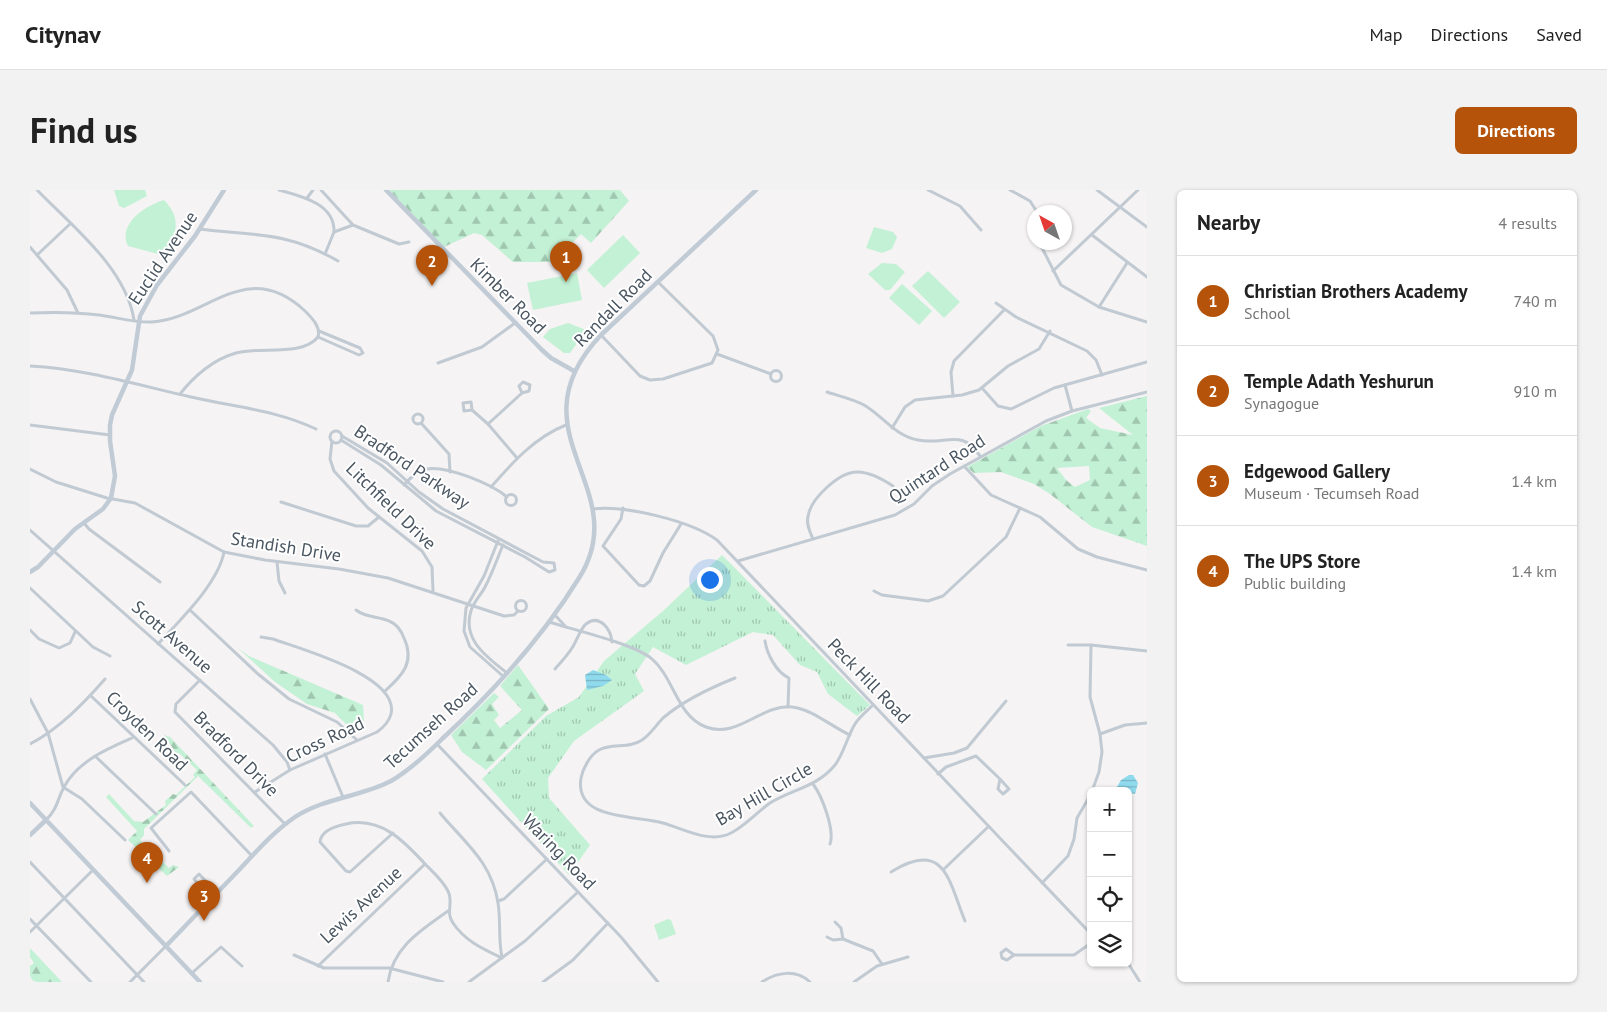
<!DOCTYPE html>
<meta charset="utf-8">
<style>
:root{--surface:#fff;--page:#f2f2f2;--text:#222;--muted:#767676;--line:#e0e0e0;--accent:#b45309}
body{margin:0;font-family:"PT Sans",sans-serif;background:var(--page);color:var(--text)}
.controls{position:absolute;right:15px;bottom:15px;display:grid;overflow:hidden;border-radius:8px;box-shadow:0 1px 4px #0004}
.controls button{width:45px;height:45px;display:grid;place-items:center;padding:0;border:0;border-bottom:1px solid var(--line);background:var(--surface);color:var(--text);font:25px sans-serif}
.compass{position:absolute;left:997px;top:15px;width:45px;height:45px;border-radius:50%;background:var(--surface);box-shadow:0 1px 4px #0004;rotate:320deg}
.you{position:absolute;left:679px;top:389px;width:18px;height:18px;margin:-12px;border:4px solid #fff;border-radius:50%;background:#1a73e8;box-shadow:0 0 0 8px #1a73e833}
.badge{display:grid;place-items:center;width:32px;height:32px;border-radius:50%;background:var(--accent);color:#fff;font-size:16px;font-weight:700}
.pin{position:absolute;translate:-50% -41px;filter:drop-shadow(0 1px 2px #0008)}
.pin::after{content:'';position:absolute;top:26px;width:18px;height:15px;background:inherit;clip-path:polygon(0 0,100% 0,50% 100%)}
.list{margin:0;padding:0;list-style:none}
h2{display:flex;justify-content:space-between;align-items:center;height:65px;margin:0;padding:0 20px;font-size:21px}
h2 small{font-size:16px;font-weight:400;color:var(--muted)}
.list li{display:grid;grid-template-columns:32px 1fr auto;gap:15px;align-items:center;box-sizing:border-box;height:90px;padding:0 20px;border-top:1px solid var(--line)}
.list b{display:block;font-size:19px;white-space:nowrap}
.list p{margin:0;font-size:16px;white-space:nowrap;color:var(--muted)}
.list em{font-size:16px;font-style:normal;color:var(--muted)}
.icon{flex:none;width:28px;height:28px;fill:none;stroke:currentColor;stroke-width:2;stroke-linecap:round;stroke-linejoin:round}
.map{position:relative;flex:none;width:1117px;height:792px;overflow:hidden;border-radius:8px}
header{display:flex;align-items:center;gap:30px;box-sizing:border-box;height:70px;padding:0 25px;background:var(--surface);border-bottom:1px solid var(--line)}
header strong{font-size:24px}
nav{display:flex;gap:28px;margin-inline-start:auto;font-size:18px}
.intro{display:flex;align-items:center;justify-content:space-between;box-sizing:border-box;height:120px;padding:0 30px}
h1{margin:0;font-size:35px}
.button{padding:12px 22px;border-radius:8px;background:var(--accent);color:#fff;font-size:18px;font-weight:700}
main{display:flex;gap:30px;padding:0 30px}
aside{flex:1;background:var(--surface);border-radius:8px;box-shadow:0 1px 4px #0004}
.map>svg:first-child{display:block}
.grass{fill:url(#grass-tufts)}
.forest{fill:url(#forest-firs);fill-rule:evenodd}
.garden{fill:#c3f1d5}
.water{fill:url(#water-rules)}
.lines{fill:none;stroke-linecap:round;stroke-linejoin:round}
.street{stroke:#c1cad2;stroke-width:3}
.secondary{stroke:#c1cbd6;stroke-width:4.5}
.labels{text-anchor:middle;stroke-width:4;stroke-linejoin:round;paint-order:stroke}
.street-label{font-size:18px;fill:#4a5661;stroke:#fff}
</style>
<header>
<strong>Citynav</strong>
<nav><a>Map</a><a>Directions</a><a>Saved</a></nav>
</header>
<div class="intro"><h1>Find us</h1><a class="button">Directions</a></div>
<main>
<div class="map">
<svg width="1117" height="792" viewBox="0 0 1117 792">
<defs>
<pattern id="grass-tufts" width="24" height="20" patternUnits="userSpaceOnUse" patternTransform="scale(1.25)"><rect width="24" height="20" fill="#c3f1d5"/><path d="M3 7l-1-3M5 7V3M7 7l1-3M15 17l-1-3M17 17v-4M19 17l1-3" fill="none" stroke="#a0c6b0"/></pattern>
<pattern id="forest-firs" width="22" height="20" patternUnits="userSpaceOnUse" patternTransform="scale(1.25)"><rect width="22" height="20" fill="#c3f1d5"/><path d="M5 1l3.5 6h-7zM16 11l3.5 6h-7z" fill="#a0c6b0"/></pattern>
<pattern id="water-rules" width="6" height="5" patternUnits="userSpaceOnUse" patternTransform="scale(1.25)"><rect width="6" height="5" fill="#90daee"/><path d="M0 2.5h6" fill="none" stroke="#78b4c4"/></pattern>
</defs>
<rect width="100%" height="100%" fill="#f5f3f3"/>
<!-- grass -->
<path class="grass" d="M692,365L840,515L827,526L798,504L787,482L770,475L743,445L723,442L656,475L623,457L605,484L614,501L544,551L518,588L519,608L560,655L539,685L452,589L516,526L549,507L574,471L633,421Z"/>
<!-- forest -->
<g class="forest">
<path d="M359,0H590L599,11L561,53L551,44L539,56L538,70L522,72H483L452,45L444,43L414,57Z"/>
<path d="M1117,206V356L1062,337L1020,304L1004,294L971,282L944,283L937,277L1011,236L1058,219L1061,221L1056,228L1070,238L1103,245L1069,218ZM1059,276L1060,290L1045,297L1036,290L1027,278Z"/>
<path d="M208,458L219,466L333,515L334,531L326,529L319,537L305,523L277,514L245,492Z"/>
<path d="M488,475L519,519L456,580L432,562L421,545L464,503L469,507L462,514L469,525L464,530L470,538L492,520L470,496Z"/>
<path d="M134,545L140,547L224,636L221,638L168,586L114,639V645L110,650L139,678L143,675L149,677L137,686L98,650L107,641L76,607L79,604L104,631L113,632L136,615L135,611L143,604L146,605L165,587L163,585L167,580L149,563H146Z"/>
<path d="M0,758L32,792H0V776L4,773L0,767Z"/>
</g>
<!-- garden -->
<g class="garden">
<path d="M84,0H115L117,6L94,18L89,16Z"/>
<path d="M134,10C151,28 146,38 141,61L132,65L98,56C87,33 117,15 134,10Z"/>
<path d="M844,37L863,42L867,47L862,59L852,63L836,58Z"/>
<path d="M593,45L610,63L574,98L557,80Z"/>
<path d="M852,73L866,74L875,82L860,100H855L838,84Z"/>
<path d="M898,81L930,112L914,128L882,96Z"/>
<path d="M547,83L552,110L503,120L497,93Z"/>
<path d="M872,94L902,121L889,135L859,108Z"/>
<path d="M538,133L556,140L540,163H534L513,147L520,139Z"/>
<path d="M638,729L641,730L646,744L629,750L624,735Z"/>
</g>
<!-- water -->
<g class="water">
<path d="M563,480L576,485L582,490L573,496L557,500L555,485Z"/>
<path d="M1099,585H1103L1108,593L1105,604L1089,601L1087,597L1091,590Z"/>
</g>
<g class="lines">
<!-- street -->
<g class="street">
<path d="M7,0C42,36 96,78 104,130"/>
<path d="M249,0C270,6 305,13 304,42L295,64"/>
<path d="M291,0L323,35L369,54L379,52"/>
<path d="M898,0L930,16L951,40"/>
<path d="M980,0L1000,11L1007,22"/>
<path d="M1067,0L1117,37"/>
<path d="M277,8L283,0"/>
<path d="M169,39C226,46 256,41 308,71"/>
<path d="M304,42L323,35"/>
<path d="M1062,45L1117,87"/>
<path d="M1009,52L1031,95L1069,117L1117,132"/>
<path d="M0,57L37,100L48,123"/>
<path d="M7,65L40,34"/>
<path d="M1023,81L1108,0"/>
<path d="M966,113L986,127L1057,161L1066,170L1072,185"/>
<path d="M1069,117L1097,73"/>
<path d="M0,123C23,122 46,122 69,125C86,127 104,133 122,132C177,129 216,66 275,121C282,128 291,137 288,147"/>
<path d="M571,145L610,186L620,190L633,189L682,173L688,160L683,146L628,92"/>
<path d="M288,147L329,165L333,163L330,158L289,141"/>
<path d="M687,164L741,184"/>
<path d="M408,173L452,157L485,133"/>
<path d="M0,176C55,179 108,195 161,207C204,217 246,220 286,239"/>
<circle cx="746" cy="186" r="5.5"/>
<path d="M1035,195L1042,221"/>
<path d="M952,198L968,216L981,219L1024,198L1117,172"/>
<path d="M797,202C809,206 823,209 834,215C853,226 865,246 888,250C915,256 932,237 950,266"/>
<path d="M150,204C164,186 184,169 206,163C230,156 272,167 288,147"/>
<path d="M923,206L921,182L924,171L974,120"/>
<path d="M442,220L434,221L433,213L441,212L442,220L458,234L487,268"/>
<circle cx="388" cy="229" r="5"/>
<path d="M391,233L419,264L420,282"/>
<path d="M458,234L492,203L499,201L500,195L493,192L489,196L492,203"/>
<path d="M0,235L80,245"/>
<path d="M862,238L875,217L885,210L932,205L949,200L978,176L1009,159L1020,141"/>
<circle cx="306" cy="247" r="6"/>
<path d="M311,250L351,275L406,321L495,367L519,382L525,380L524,373L513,372L413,319L389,302L357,273L312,246"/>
<path d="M302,251L300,269L304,281L338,318L392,361L402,377L403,401"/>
<path d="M934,276L961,305L1010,327L1048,359L1067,367L1117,380"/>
<path d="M0,279L26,292L77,308L105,313L194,362L235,370L309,379L358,388L474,426L484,425L488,421"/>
<path d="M374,295C380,288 387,281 396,279C416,275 462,294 477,307"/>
<path d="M461,297C482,273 505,247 536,235"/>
<circle cx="481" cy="310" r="5.5"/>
<path d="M251,312L326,336H338L349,327"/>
<path d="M593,318L591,329L573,356L609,395L614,396L620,391L633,363L651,334"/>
<path d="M563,319C595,315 661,331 687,350L1061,744"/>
<path d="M54,333L59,339L130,392"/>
<path d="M0,340L243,555L257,572L260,580"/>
<path d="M783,349C780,342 776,334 778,327C780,309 809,282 827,282C840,282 852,289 863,296"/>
<path d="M468,351L454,386L436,418L434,441L440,457L474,487"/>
<path d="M473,355C467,369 462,384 455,397C451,405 443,412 441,421C432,450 457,467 477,483"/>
<path d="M708,371L865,325L884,314L902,296L920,284L1016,231L1042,221L1117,202"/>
<path d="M247,372L249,391L255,403"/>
<path d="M0,398L63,457L80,466"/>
<path d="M844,401L852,405L898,411L913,406L976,347L990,318"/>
<circle cx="491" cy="416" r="5.5"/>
<path d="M326,420C336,428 348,426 359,431C367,434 371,440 374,448C385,472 373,485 355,501"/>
<path d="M161,421L228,484L259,509L307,532L327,550"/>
<path d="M524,424L535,436"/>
<path d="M519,432C544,440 605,454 622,469C644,488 647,526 676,537C708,549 731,514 762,517C782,519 802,537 820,545"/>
<path d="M0,440L9,449L29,458L40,453L45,442"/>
<path d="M735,451C737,464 746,482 759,488L758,517"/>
<path d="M128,454C149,431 188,394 194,362"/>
<path d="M1038,455H1061L1117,461"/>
<path d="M1061,455L1060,507L1070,544L1072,562L1069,582L1062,601"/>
<path d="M525,479C531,472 537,466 542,458C547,451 550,439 556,434C570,423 581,440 582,452"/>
<path d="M705,488C680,498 654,510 633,528C626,535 621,544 612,550C599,559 582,553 569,560C560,565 553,578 551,588C544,631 606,625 633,633C654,639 680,654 701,643C716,635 727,622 740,613C763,599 787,597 805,575C814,563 817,547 825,534C829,527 837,521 843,515"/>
<path d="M170,490L146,514L145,522L255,634"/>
<path d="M61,506L155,595"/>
<path d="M0,509L18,543L33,597L52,609L95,650"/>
<path d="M1070,544L1095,535L1117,533"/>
<path d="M0,554C29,539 54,513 75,489"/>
<path d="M407,554L591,747L628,792"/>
<path d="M295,564L313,607"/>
<path d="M65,566L126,624"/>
<path d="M894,568L924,563L937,558L976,511"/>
<path d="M908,584L916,577L946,566L970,589L968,599L973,604L979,599L970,589"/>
<path d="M783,594C792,606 805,640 800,654"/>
<path d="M225,602L260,580L347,542C354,537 359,532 361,524C370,486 270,459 243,449L231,447"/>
<path d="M410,623C434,652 462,672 468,713C471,731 468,749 472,767"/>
<path d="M16,630C28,618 27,610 34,597C48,571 77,559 102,548"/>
<path d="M363,643L320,682L316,681L290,652C291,640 306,636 316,634C351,626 375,652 396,675C404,683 413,691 418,701C424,713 415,722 423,733C435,751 453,759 472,768"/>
<path d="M139,661L121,638L161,602L222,666"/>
<path d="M0,672L114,792"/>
<path d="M914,679L958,637"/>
<path d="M861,682C916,648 919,693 935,731"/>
<path d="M178,693L172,699L164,689L169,684L187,703"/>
<path d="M1012,693L1038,666L1044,649L1047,628L1061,604"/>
<path d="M468,711L474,709L517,669"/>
<path d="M0,729L61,792"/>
<path d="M0,742L63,680"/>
<path d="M797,747L803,750L813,749L811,738L805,732"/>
<path d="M813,749L843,761L852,774"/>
<path d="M264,765L294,778H359L413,792"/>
<path d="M984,765L976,759L971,763L972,768L977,770L984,765H1044L1061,753"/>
<path d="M1098,773L1110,792"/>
<path d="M288,776L395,674"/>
<path d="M162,783L191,757L212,776"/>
<path d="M100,792L136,756"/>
<path d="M358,792C363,757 391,740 418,721"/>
<path d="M439,792L495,751L548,702"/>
<path d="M513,792L543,770L578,733"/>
<path d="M732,792C747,782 766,779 780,792"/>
<path d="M824,792L847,776L878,767"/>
</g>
<!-- secondary -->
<g class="secondary">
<path d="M356,0L512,160L521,168L544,181"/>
<path d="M0,382L8,377L45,339L73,319L81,308L85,286L80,251V235L82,225L102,180L110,126L127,95L165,46L194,0"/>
<path d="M0,613L170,792"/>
<path d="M0,645L16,630"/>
<path d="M136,756C160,731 184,706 208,681C226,662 243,642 265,627C294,608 330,607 361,591C380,580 397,564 412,549C462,503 513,446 549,388C606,298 479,242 571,145L726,0"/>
</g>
</g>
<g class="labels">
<!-- street labels -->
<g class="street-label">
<text transform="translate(133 68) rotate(-56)" y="6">Euclid Avenue</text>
<text transform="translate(478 106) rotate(45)" y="6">Kimber Road</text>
<text transform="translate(583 118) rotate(-45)" y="6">Randall Road</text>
<text transform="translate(382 277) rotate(34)" y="6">Bradford Parkway</text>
<text transform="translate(907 279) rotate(-33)" y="6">Quintard Road</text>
<text transform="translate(361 316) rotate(44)" y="6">Litchfield Drive</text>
<text transform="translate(256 357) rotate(9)" y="6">Standish Drive</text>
<text transform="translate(142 447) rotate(41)" y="6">Scott Avenue</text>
<text transform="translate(839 491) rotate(46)" y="6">Peck Hill Road</text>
<text transform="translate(401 536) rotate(-42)" y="6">Tecumseh Road</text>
<text transform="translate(117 541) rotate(44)" y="6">Croyden Road</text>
<text transform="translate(295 550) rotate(-25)" y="6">Cross Road</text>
<text transform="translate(206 564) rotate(45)" y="6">Bradford Drive</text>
<text transform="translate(734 604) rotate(-30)" y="6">Bay Hill Circle</text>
<text transform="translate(529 662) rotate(46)" y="6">Waring Road</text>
<text transform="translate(331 715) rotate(-43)" y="6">Lewis Avenue</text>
</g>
</g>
</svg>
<div class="controls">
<button>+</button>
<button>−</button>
<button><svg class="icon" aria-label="locate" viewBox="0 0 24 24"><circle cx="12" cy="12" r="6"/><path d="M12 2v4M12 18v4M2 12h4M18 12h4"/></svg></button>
<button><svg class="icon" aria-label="layers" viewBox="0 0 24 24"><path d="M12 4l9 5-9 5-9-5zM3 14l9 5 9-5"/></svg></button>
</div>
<svg class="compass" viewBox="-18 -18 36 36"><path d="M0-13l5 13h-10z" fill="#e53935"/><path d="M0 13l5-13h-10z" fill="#767676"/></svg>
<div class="you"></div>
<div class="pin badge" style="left:536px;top:92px">1</div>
<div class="pin badge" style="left:402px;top:96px">2</div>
<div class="pin badge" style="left:174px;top:731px">3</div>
<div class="pin badge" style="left:117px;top:693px">4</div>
</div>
<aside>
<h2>Nearby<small>4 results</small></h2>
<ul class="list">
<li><span class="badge">1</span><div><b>Christian Brothers Academy</b><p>School</p></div><em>740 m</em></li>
<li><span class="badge">2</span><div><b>Temple Adath Yeshurun</b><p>Synagogue</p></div><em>910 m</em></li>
<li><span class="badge">3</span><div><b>Edgewood Gallery</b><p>Museum · Tecumseh Road</p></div><em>1.4 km</em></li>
<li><span class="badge">4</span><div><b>The UPS Store</b><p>Public building</p></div><em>1.4 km</em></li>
</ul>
</aside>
</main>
